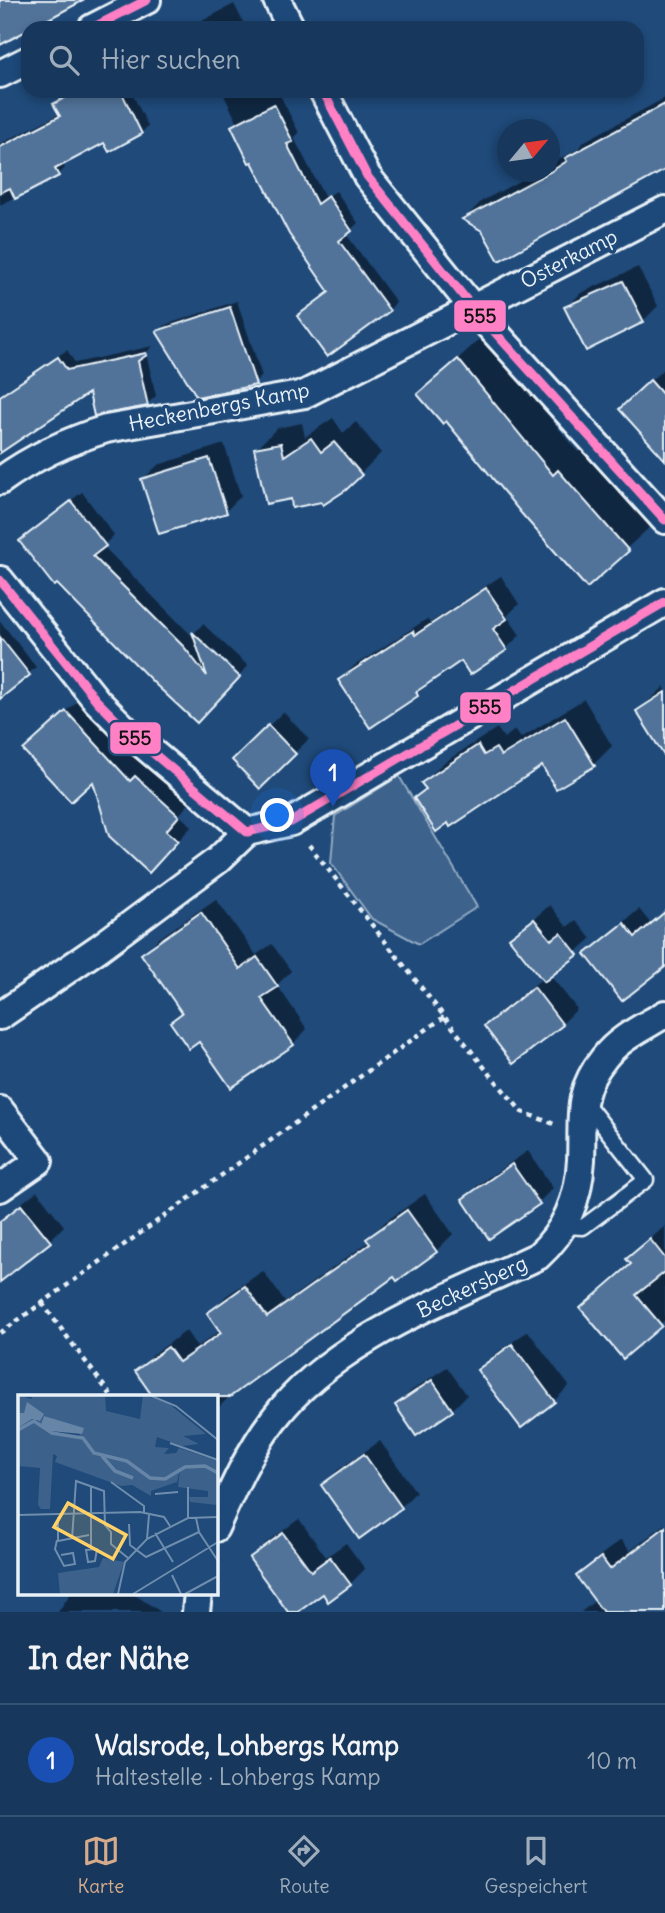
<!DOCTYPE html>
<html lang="de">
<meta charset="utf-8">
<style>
:root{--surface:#17385c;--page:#203f62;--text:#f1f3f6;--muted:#9eacbb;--line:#365272;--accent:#d6ab8b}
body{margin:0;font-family:Delius,sans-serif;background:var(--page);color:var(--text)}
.compass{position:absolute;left:497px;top:119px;width:63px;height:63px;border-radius:50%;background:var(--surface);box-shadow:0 4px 10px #0003;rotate:61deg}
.you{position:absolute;left:278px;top:816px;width:24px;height:24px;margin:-18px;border:5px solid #fff;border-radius:50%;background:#1a73e8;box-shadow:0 0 0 10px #1a73e833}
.badge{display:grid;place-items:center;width:46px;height:46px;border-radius:50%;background:var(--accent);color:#fff;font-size:23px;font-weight:700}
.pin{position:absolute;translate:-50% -58px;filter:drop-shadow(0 2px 4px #0008)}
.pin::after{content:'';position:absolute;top:37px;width:24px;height:21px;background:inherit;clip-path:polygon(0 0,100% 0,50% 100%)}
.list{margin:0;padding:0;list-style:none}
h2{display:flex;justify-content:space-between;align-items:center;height:91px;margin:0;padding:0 28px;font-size:30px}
h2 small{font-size:23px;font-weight:400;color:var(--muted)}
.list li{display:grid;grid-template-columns:46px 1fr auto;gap:21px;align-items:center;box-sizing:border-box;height:112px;padding:0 28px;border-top:2px solid var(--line)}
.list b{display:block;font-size:26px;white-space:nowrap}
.list p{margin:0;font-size:23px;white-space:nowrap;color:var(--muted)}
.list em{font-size:23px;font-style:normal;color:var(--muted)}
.icon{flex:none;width:38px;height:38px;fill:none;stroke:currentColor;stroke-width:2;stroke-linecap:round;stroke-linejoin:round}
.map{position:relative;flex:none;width:665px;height:1612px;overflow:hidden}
.search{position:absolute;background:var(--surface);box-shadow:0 4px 10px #0003;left:21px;right:21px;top:21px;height:77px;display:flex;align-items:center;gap:18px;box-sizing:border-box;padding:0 24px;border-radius:21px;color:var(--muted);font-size:26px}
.sheet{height:203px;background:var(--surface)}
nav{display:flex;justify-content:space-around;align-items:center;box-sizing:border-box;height:98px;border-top:2px solid var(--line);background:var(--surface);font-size:19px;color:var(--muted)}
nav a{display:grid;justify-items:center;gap:4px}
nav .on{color:var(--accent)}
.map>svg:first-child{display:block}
.green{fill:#3c628c;stroke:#92aac2;stroke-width:2}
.shadow{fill:#0007}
.building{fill:#517399;stroke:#e8f1f8;stroke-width:2}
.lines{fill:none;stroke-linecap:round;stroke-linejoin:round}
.service-casing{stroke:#e8f1f8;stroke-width:19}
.minor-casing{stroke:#e8f1f8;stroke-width:32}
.path{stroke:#e8f1f8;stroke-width:4.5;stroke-dasharray:5 5;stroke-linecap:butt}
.service{stroke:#1f4a7a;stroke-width:14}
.minor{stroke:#1f4a7a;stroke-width:26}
.bus-1-casing{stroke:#1f4a7a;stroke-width:14}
.bus-1{stroke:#ff80c5;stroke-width:9}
.labels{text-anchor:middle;stroke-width:7;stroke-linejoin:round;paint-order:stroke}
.street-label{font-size:21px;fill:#e8f1f8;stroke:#1f4a7a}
.inset-river{fill:none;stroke:#6685a7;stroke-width:3.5}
.inset-road{fill:none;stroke:#6f8dac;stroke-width:2}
.view{fill:#ffd166;fill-opacity:0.15;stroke:#ffd166;stroke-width:3.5}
.inset-edge{fill:none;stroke:#e8f1f8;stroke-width:3.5}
.line-badge{stroke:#1f4a7a;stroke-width:2.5}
.pale-badge-label{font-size:19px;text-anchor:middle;font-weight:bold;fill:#111}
</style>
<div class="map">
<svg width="665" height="1612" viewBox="0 0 665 1612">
<rect width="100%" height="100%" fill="#1f4a7a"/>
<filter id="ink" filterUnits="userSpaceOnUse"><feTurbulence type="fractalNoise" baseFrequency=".0143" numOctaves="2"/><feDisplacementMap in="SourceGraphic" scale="14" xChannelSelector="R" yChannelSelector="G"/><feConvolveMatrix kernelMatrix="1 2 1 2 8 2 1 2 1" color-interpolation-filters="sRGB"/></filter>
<g filter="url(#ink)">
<!-- green -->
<path class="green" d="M399,776L477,907L419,944L372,919L331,863L335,816Z"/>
<!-- shadow -->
<g class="shadow">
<path d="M234,4L246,28H193L198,23Z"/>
<path d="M74,91H131L148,126L141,133L105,141L62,163L65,168L58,175L0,205V144L61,113L56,104Z"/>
<path d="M222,91H278L299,133L294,138L325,198L336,191L358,223L346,234L396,302L389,310L299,316L330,291L233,126L237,122Z"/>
<path d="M665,98V169L484,230L465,218L482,201L536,172H550V164L578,149L585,141Z"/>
<path d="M638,267L658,306L643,321L566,308L581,293Z"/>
<path d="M237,301L262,376L255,383L158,332L165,325Z"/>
<path d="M483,336L578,452L584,447L652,525L587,585L447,419L419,394Z"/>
<path d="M153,346L146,353L156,396L147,404L90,391L0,437V395L67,350L75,363Z"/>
<path d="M665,368V458L638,392Z"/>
<path d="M333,418L343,433L356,422L381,453L360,474L322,500L292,497L256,449L277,428L302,423L305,437Z"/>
<path d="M224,444L241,496L226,511L143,479L158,465Z"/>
<path d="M82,492L114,535L103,546L196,640L194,633L203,624L248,666L240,675L211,648L206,711L31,532Z"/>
<path d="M501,576L519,604L507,616L520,635L506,649L462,659L431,681L417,694L340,680L354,666L427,619L430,623Z"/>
<path d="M0,621L36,667L0,697Z"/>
<path d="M665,686V754L638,711Z"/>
<path d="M81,698L145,767L150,762L192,800L179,815L192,826L164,856L94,779L40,735Z"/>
<path d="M584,699L612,746L594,764H543L416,798L427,787L423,783L442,764L497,728L504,738L515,730L521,738Z"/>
<path d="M283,712L309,739L260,786L234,760Z"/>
<path d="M216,899L256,955L272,944L291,971L277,985L307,1029L293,1044L200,1040L172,1022L182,1011L143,954L158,939Z"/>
<path d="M550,905L567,927L576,920L591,939L550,975L577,1009L562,1024L513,1061L486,1026L501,1011L543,978L511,938Z"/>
<path d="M639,909L651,924L665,912V965L587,954Z"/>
<path d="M528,1151L553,1188L538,1203L464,1199L479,1184Z"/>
<path d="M37,1191L64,1226L49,1241L0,1280V1220Z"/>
<path d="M425,1194L453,1234L436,1251L394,1274L231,1395L215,1411V1397H143L151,1390L137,1371L154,1354L186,1331L197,1347L221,1330L210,1313L226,1296L263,1271L285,1302L370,1241L368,1239L385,1222Z"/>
<path d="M665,1226V1320L623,1356L582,1308L632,1263L628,1259Z"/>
<path d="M528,1331L569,1386L554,1401L521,1426L480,1370L494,1355Z"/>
<path d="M447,1367L467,1395L452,1410L397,1405L411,1391Z"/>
<path d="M380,1441L416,1492L401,1507L323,1485L338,1470Z"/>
<path d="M299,1519L326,1557L346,1543L365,1569L350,1584L323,1592L295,1612H290L251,1558L266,1543Z"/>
<path d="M665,1524V1612H581L596,1600L578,1577L597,1558L621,1540L630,1551Z"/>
<path d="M71,1593H132L161,1612H58Z"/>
</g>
<!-- building -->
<g class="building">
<path d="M0,0H84L0,45Z"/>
<path d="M78,91H121L142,134L109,152L104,143L55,169L59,176L15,199L10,188L0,193V147L60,116L53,104Z"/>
<path d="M274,104L293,142L287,144L317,204L328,196L352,231L339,241L390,311L327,357L297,316L329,292L289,234L252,162L249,163L231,126Z"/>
<path d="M665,104V170L499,261L482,231L462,219L550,172L567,161L565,158Z"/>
<path d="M623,281L644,322L586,351L564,307Z"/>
<path d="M230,307L256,385L197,397L156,331Z"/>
<path d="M146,353L147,355L138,361L148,406L94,416L89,393L0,453V396L58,357L67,370Z"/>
<path d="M458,359L553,475L558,470L629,551L587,588L521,513L446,421L443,424L417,394Z"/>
<path d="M650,380L665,397V460L619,409Z"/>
<path d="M311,438L321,452L334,442L362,475L346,490L323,505L321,502L292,508L291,499L266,504L254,448L281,443L284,456Z"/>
<path d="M209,458L227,513L159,534L141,479Z"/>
<path d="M71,501L106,546L93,556L184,647L207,676L192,632L240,677L197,723L155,684L57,584L54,586L19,541Z"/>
<path d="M486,588L507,619L493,629L507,650L470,675L461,661L416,692L418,696L370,728L338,680L413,631L415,635Z"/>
<path d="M0,637L30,675L0,699Z"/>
<path d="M665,692V757L636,711Z"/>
<path d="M66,711L130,781L135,776L179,816L166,831L178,841L149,873L109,836L93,782L71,802L23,750Z"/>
<path d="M565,717L595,766L556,789L542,766L450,827L448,823L436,832L414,798L426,789L421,783L478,745L484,755L496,748L501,756Z"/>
<path d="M268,725L296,754L260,789L232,760Z"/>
<path d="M201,912L240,969L257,957L278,987L261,998L294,1045L231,1088L199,1042L189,1049L170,1022L182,1013L141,954Z"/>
<path d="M665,912V967L622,1001L585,954L624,923L635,937Z"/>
<path d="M534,919L551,940L561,933L578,955L544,982L509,938Z"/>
<path d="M534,987L563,1025L513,1064L484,1026Z"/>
<path d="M512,1164L540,1204L489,1239L462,1199Z"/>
<path d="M21,1205L51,1242L0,1282V1221Z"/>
<path d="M407,1210L437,1252L397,1281L394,1277L230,1397H153L135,1371L168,1347L179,1362L221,1333L207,1313L245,1286L267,1317L370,1244L366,1239Z"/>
<path d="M650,1239L665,1258V1272L636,1295L662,1326L623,1359L580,1308L631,1264L626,1259Z"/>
<path d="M512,1344L555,1402L521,1428L477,1370Z"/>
<path d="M432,1380L453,1411L416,1436L395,1405Z"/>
<path d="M364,1454L402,1508L359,1539L321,1485Z"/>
<path d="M665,1527V1612H603L576,1576L601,1557L610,1569Z"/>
<path d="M283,1533L311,1571L330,1557L351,1585L328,1602L323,1594L298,1612H288L249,1558Z"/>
</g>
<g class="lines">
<defs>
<path id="service" d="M565,1226L583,1227L646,1180L583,1100"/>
<g id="minor">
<path d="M277,0L291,28"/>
<path d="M92,28L147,0"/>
<path d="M0,74L28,60"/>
<path d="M323,91L367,176L473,308L665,520"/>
<path d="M0,481C33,457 67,441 106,429L305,394L665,210"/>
<path d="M0,580L97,701L128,732L247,832"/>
<path d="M247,832L291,822L665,602"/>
<path d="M0,1016L99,948L218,860L247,832"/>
<path d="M0,1110L39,1161L0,1188"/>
<path d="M215,1528C232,1490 248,1453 273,1420C335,1338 448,1299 538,1256C566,1231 579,1197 581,1160C583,1118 575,1094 604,1058C619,1038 644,1027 665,1014"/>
<path d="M196,1612L198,1593"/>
</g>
</defs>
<!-- service casing -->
<use href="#service" class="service-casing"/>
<!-- minor casing -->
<use href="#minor" class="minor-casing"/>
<!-- path -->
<g class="path">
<path d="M309,845L484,1067L522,1112L554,1124"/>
<path d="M42,1303L112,1397"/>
<path d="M0,1333L444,1017"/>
</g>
<!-- service -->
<use href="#service" class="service"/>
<!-- minor -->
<use href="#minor" class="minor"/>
<defs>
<g id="bus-1">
<path d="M92,28L147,0"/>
<path d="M323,91L367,176L473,308L665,520"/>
<path d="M0,580L97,701L128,732L247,832L291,822L665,602"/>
</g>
</defs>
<!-- bus-1 casing -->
<use href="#bus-1" class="bus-1-casing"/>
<!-- bus-1 -->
<use href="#bus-1" class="bus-1"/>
</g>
</g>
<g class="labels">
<!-- street labels -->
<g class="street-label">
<text transform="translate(569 259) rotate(-27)" y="7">Osterkamp</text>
<text transform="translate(219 407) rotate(-11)" y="7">Heckenbergs Kamp</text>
<text transform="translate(472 1287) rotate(-25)" y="7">Beckersberg</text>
</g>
</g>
<!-- overview -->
<g transform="translate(18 1395)">
<rect width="200" height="200" fill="#1f4a7a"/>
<path d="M0,0L13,4L15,0H87L88,16L122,24L125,0L150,8L188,39L165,41L181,49L164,51L139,42L137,52L151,53L146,59L158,58L161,53L199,66V110L172,107L171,102H190V96L160,92L162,74L159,87L133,96V101L114,90L103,91L37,67L39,61L35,59L32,114H23L20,110L22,73L0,71V33L14,24L21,27L9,10L6,18H0ZM26,21L39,27L65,33L61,41L35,37L23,29ZM85,163L106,167L95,199H42L40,178L81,172Z" fill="#3c628c" fill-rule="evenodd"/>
<path d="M9,7L26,19L22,26L14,24L0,33V18H6ZM26,21L66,33L64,39L32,36L23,29Z" fill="#6685a7"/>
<path class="inset-river" d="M0,35L16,26L34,38L65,43L76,58L109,66L132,83L147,84L167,72L187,71L200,78M84,61L97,76L115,83"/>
<path class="inset-road" d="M131,0L158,11L200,45M152,48L200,65M93,87L126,111V118M73,91V155M137,99L160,97M0,120L122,117L146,122L152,131M40,122V146L71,140M170,123V92M178,123L181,137L200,166M111,129L112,150L128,162L181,137M137,138L155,167M54,144L58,86L86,96L87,130L93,137V149L110,163M129,144L131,120M39,145L37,154L46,171L57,169L55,158L43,160M79,154L77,166L70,167L68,155ZM154,180L163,199M100,199L107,167L129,144L170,123L200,122M115,199L200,147M167,199L200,181"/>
<path class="view" d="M50,108L108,140L95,164L36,132Z"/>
<rect width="200" height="200" class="inset-edge"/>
</g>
<g class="line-badge">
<rect x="453" y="299" width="54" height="34" rx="7" fill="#ff80c5"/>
<rect x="459" y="691" width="53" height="33" rx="7" fill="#ff80c5"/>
<rect x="109" y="721" width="53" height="34" rx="7" fill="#ff80c5"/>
</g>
<g class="pale-badge-label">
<text x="480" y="323">555</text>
<text x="485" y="714">555</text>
<text x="135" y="745">555</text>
</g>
</svg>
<svg class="compass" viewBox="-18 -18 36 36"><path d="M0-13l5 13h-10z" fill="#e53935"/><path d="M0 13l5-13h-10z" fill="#9eacbb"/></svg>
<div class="you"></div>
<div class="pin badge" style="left:333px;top:807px;background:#1a4fb4">1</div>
<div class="search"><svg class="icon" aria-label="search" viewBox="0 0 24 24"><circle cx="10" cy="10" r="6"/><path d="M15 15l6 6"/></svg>Hier suchen</div>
</div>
<section class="sheet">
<h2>In der Nähe<small></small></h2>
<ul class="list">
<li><span class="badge" style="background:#1a4fb4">1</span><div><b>Walsrode, Lohbergs Kamp</b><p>Haltestelle · Lohbergs Kamp</p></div><em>10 m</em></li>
</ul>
</section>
<nav>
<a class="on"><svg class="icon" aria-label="map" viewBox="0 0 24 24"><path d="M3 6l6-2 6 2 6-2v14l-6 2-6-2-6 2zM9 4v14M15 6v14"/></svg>Karte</a>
<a><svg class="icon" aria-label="directions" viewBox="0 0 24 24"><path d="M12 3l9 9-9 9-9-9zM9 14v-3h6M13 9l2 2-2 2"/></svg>Route</a>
<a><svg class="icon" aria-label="saved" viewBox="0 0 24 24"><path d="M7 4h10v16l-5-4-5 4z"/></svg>Gespeichert</a>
</nav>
